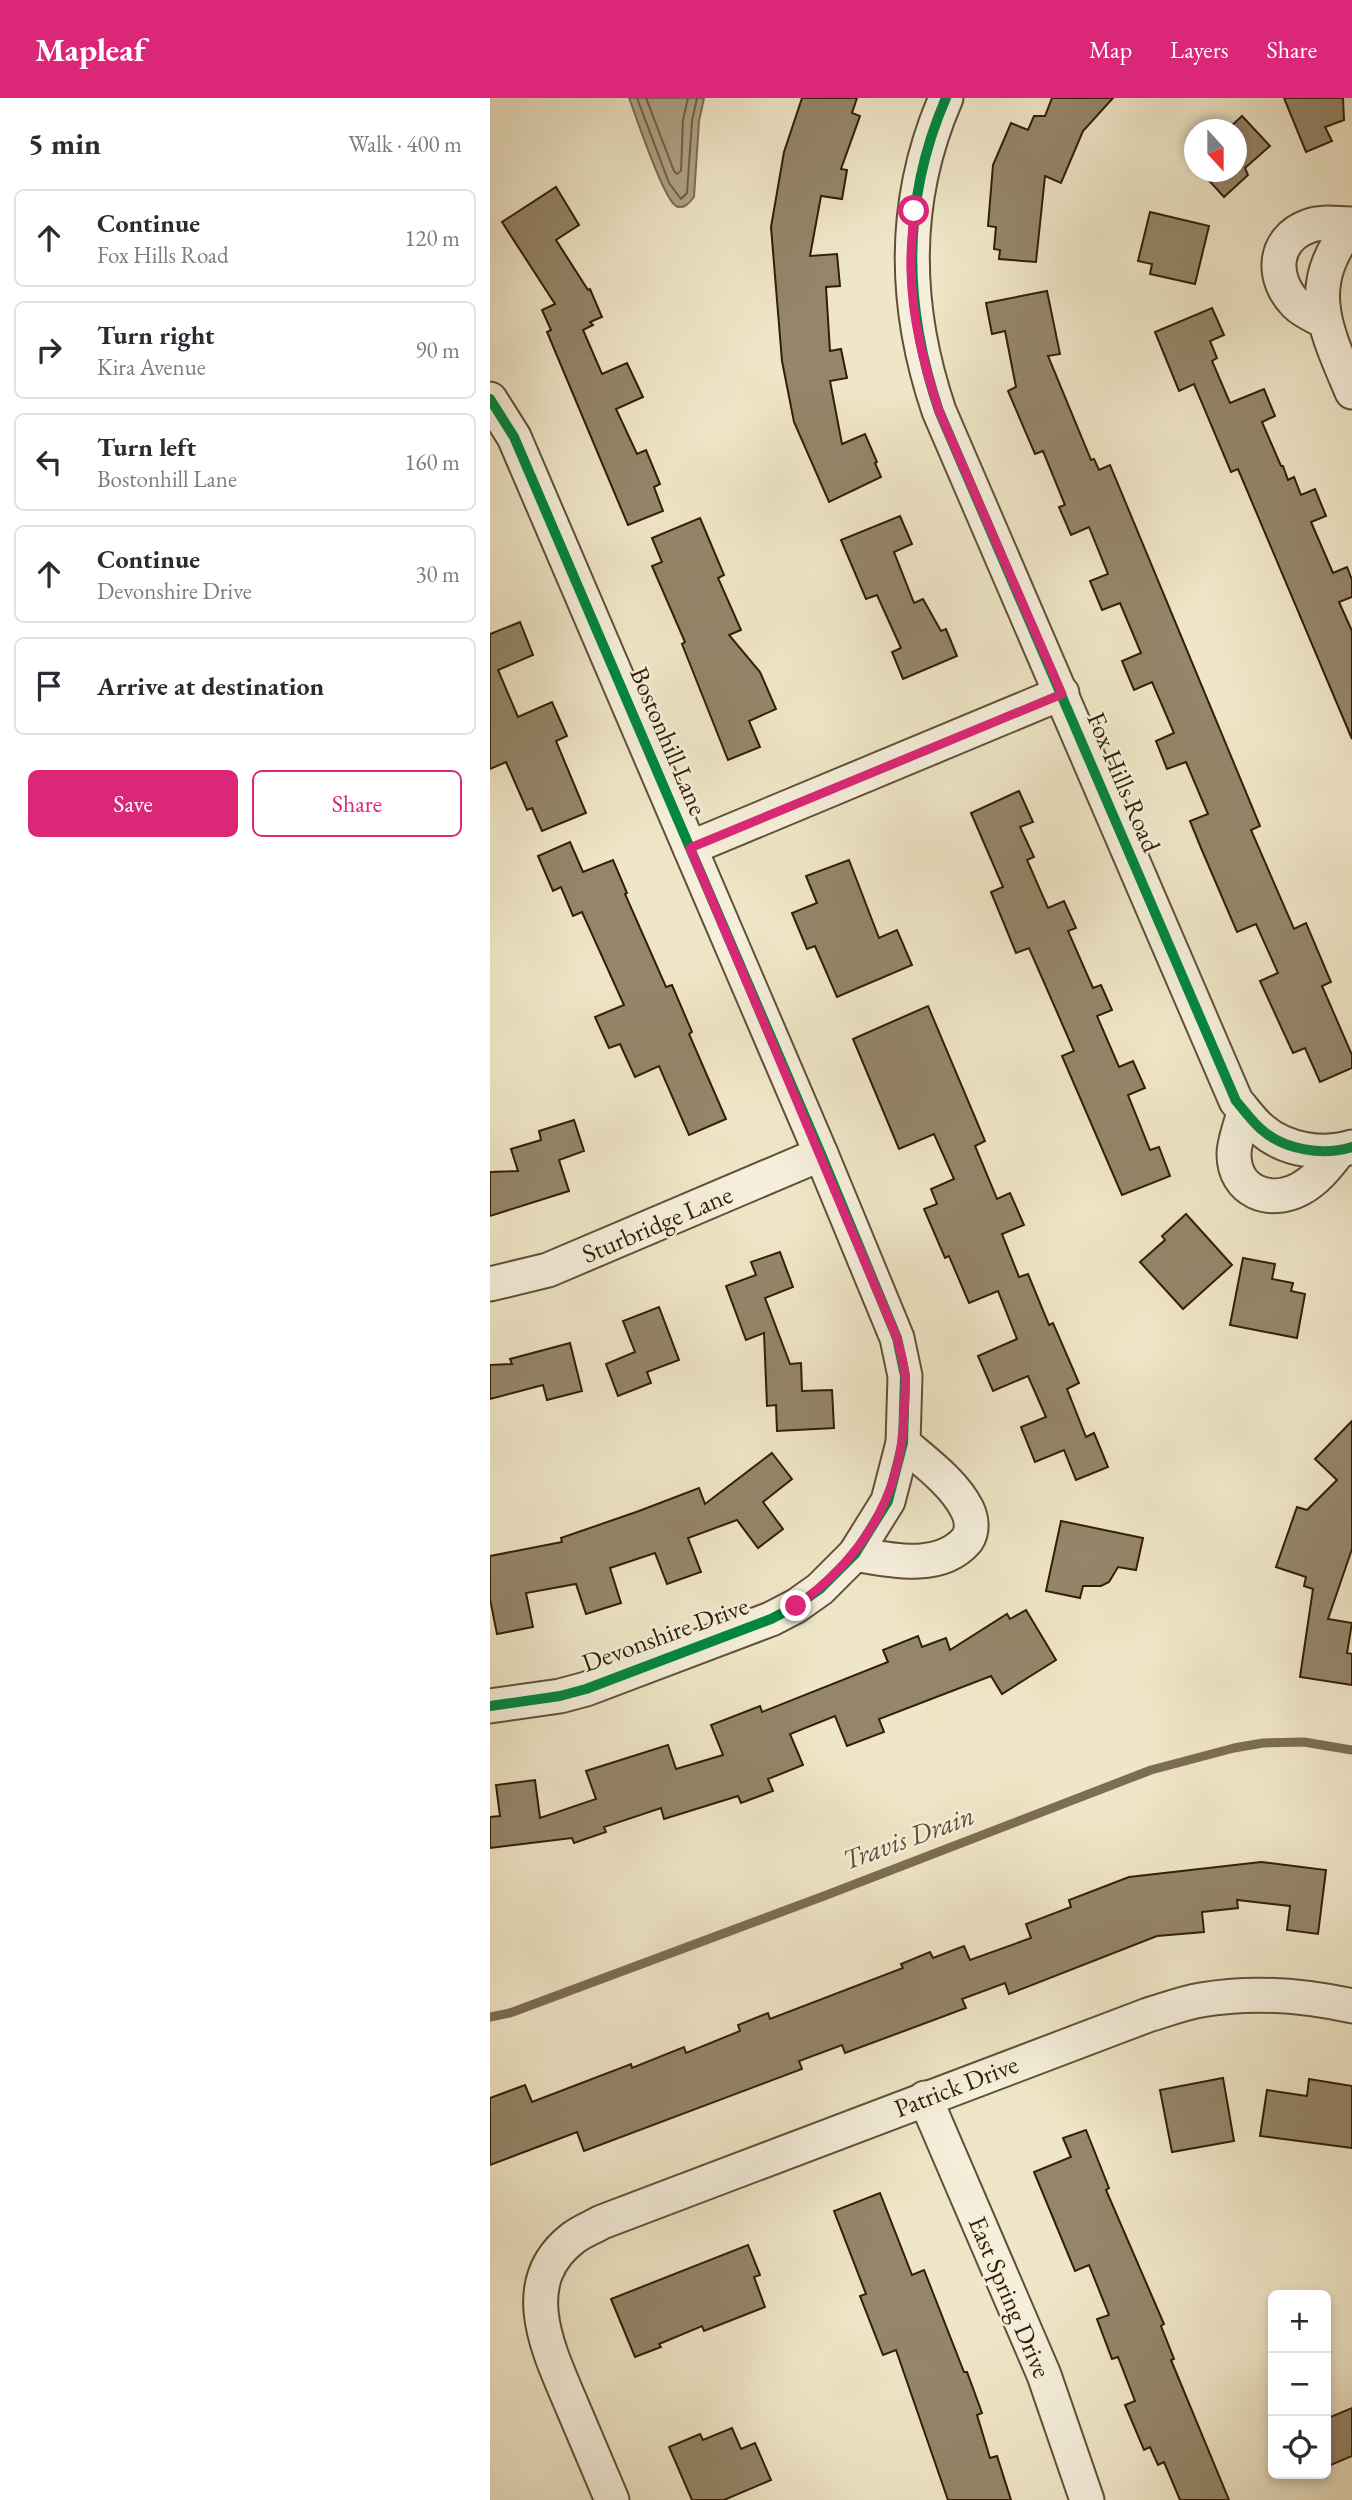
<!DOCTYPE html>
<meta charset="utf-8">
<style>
:root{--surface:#fff;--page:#f7f7f7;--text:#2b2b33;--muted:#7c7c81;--line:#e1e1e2;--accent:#db2777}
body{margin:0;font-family:"EB Garamond",serif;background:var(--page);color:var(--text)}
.controls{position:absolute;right:21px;bottom:21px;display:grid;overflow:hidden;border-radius:10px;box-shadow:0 4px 10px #0003}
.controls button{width:63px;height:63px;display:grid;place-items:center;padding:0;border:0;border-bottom:2px solid var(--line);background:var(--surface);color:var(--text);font:35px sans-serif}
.compass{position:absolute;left:694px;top:21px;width:63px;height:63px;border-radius:50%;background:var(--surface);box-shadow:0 4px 10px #0003;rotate:159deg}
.stop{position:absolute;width:21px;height:21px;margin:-16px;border:5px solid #db2777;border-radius:50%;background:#fff}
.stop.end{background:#db2777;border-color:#fff;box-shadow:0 2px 7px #0008}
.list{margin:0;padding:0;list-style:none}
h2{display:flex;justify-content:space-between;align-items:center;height:91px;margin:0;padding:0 28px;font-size:30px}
h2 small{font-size:23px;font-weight:400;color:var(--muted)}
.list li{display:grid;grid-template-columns:46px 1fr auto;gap:21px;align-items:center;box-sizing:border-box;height:98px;margin:0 14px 14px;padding:0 14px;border:2px solid var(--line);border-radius:10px}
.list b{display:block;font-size:26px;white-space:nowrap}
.list p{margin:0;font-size:23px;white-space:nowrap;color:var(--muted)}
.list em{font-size:23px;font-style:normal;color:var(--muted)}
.actions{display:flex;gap:14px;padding:21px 28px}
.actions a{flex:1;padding:16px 0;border:2px solid var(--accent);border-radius:10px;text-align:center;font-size:24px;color:var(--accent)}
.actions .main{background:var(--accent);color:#fff}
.icon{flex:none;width:38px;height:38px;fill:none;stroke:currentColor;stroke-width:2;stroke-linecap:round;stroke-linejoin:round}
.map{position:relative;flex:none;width:862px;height:2402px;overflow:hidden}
header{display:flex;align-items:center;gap:42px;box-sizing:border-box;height:98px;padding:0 35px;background:var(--accent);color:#fff}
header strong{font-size:33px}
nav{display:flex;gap:38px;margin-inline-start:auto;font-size:24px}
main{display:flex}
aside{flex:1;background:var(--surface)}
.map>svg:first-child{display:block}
.water{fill:#afa285;stroke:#7d6d52;stroke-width:2}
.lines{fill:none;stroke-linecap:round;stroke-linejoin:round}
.shore{stroke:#716045;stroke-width:2}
.stream{stroke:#7d6d52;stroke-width:9}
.building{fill:#95866a;stroke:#331e05;stroke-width:2}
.street-casing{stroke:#625036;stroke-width:37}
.street{stroke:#f5efdb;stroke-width:33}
.cycleway-casing{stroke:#f5efdb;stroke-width:15}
.cycleway{stroke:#00873e;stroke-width:10}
.route{stroke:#db2777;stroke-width:9}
.labels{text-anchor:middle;stroke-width:5;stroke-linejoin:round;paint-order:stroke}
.street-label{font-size:26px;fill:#331e05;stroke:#f5efdb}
.water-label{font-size:28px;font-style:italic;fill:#5e4c32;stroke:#f5efdb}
</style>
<header>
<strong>Mapleaf</strong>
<nav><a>Map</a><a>Layers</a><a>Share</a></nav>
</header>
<main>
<aside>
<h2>5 min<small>Walk · 400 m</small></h2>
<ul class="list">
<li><svg class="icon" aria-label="ahead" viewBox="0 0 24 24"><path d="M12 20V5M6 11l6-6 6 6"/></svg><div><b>Continue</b><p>Fox Hills Road</p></div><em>120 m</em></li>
<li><svg class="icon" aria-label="right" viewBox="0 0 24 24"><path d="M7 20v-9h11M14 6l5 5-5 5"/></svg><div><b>Turn right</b><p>Kira Avenue</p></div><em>90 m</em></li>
<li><svg class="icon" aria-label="left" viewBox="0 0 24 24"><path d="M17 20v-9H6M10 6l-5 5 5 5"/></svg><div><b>Turn left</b><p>Bostonhill Lane</p></div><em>160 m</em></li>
<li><svg class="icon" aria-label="ahead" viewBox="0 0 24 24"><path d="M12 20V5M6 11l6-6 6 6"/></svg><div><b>Continue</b><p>Devonshire Drive</p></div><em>30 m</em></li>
<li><svg class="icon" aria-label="arrive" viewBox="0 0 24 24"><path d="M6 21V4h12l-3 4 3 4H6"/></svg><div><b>Arrive at destination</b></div></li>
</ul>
<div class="actions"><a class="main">Save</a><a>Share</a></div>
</aside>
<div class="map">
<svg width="862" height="2402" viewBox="0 0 862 2402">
<rect width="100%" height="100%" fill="#efe6c7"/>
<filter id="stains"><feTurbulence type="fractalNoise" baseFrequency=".00286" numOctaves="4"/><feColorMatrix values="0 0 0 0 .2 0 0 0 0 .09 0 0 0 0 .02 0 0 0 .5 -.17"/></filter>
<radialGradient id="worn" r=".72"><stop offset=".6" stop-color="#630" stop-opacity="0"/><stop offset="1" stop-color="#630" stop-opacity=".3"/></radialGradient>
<!-- water -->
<path class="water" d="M139,0H214L209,23L204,99C200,104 194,112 186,108C173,100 146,18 139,0Z"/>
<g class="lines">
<!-- shore -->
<g class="shore">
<path d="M147,0L179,85L191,101L197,95L202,23L207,0"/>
<path d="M156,0L184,73L187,76L191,73L193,22L198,0"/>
</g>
<!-- stream -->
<path class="stream" d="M0,1919L20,1915L334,1798L661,1672L744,1650L773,1645L814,1644L862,1652"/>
</g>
<!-- building -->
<g class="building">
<path d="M312,0H367L362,15L370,18L351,71L357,72L352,101L331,98L320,158L347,156L350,188L336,189L340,253L351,251L357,280L340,283L352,346L375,336L387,364L385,365L391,379L339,404L304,324L292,263L281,129L294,54Z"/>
<path d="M562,0H623L593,33L571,85L555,78L546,164L509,161L510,152L504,151L506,129L498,128L503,67L521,25L538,32L544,18H555Z"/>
<path d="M794,0H853L854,22L835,29L842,43L816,54Z"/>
<path d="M752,18L780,48L755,70L758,77L734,99L715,78L720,74H746V32H737Z"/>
<path d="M66,89L89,127L66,142L98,192L100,191L112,219L100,224L103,227L93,232L112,276L137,265L153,299L126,311L147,356L156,352L170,386L164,389L173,413L138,427L57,234L61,232L52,212L65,206L12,124Z"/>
<path d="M660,114L719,128L705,186L660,176L662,166L648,163Z"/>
<path d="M557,193L570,256L558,258L601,362L604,361L609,372L620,367L770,728L761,732L804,831L816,825L841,884L832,888L862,957V970L830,984L815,950L803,955L770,883L788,875L766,826L747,834L711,750L700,723L718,716L696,664L677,671L666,643L684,635L662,584L644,592L632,563L651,555L630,505L612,512L600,483L618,476L599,429L581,437L569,409L575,407L553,353L545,356L518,293L526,289L515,233L502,236L496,205Z"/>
<path d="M722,210L734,237L720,243L727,260L722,263L740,305L774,291L785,318L772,324L791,368H793L798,382L804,379L811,397L825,391L836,418L821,424L843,475L857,469L862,482V499L849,504L862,533V641L748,371L741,374L704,286L689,293L665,234Z"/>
<path d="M410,418L422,446L404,454L424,505L433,501L451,533L456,531L467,558L413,581L402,554L411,550L387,497L376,501L351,442Z"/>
<path d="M210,420L234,477L228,480L251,532L239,537L270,574L286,611L259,623L270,649L238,662L192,546L195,544L162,468L172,464L162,440Z"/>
<path d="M30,524L43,557L8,572L28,619L62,604L77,638L66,643L96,715L52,733L42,710L37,712L16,664L0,671V536Z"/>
<path d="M529,693L543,724L530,729L544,759L537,762L558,810L574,803L586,830L578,833L603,890L611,887L622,912L607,918L629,969L643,963L655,990L638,997L660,1052L669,1049L680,1078L632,1097L572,958L584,953L539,850L526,855L501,794L513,789L481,715Z"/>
<path d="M80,744L93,774L123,762L137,795L135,796L176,889L182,887L202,934L199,936L236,1021L199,1037L169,968L145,979L130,946L119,950L105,919L134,907L92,814L83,818L71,789L63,793L48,758Z"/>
<path d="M359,762L389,840L407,832L422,867L347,899L325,848L317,851L302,815L327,805L316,778Z"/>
<path d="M438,908L495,1043L485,1048L507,1101L520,1095L534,1127L512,1136L529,1179L538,1176L559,1227L563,1225L589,1285L577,1291L596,1339L604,1335L618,1369L586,1382L574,1352L545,1364L531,1329L556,1319L538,1278L503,1293L488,1258L527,1241L508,1193L479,1205L459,1158L455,1160L434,1111L447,1106L441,1091L464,1081L444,1036L409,1051L363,941Z"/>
<path d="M84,1022L94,1053L69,1062L79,1093L0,1118V1074L28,1073L21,1051L51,1042L49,1033Z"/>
<path d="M696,1116L742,1167L693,1211L650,1164L675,1142L672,1138Z"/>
<path d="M290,1154L303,1189L275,1200L300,1266L311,1265L312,1293L342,1292L344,1330L287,1333L286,1307L277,1308L274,1235L256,1242L236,1188L266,1177L261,1164Z"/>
<path d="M753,1160L785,1166L782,1181L803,1185L801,1193L815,1196L807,1240L740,1227Z"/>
<path d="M169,1209L189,1262L157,1274L161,1285L128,1298L116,1266L145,1254L133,1223Z"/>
<path d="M80,1245L92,1293L57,1302L53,1287L0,1301V1267L22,1266L20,1261Z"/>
<path d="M862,1323V1451L838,1521L862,1525L857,1555L862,1556V1587L810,1579L823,1491L814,1488L816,1479L786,1469L807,1409L817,1412L847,1382L825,1361Z"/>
<path d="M282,1355L302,1381L273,1404L293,1431L268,1450L247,1422L198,1440L211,1474L177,1486L165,1455L120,1470L131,1505L96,1516L86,1486L36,1495L43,1529L7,1536L0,1501V1458L72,1444L71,1440L149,1413L209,1390L215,1406Z"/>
<path d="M571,1423L653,1440L646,1472L628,1469L619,1484L611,1488H593L590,1500L556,1493Z"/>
<path d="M536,1512L566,1562L512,1596L501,1578L389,1621L394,1634L357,1648L345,1618L300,1636L313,1667L278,1681L283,1693L251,1705L248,1698L174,1721L171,1710L114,1729L116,1734L84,1745L82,1740L0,1750V1719L10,1718L6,1687L45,1682L50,1720L106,1701L96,1673L178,1647L186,1671L233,1657L221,1627L270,1608L272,1614L398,1564L393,1552L428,1538L432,1549L456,1540L460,1552L517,1516L520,1521Z"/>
<path d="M771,1764L836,1772L828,1836L797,1832L800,1808L747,1802L748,1810L712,1814L714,1834L667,1838L519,1896L515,1885L472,1901L476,1910L355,1955L352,1947L309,1963L312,1971L94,2053L87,2034L0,2067V2000L35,1987L42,2004L141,1966L142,1970L194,1949L196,1955L250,1933L248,1927L278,1915L280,1921L413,1870L411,1866L440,1854L443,1860L474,1848L480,1862L541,1840L536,1826L581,1809L579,1802L639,1779Z"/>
<path d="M733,1980L744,2043L682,2054L670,1992Z"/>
<path d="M819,1981L862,1988V2050L770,2038L777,1992L817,1998Z"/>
<path d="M596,2032L619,2090L616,2092L674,2226L671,2228L684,2261L681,2262L739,2402H690L674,2364L668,2367L660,2349L654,2352L635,2307L645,2303L628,2259L622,2261L607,2221L619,2217L599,2167L585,2173L544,2074L581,2059L573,2040Z"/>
<path d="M390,2095L422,2177L434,2172L474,2274H477L492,2315L487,2317L500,2360L507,2358L521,2402H458L406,2252L393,2257L370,2198L376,2196L344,2113Z"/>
<path d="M258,2147L270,2177L264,2179L275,2209L214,2233L212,2228L169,2246L171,2249L145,2259L121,2201Z"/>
<path d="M862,2310V2358L836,2369V2321Z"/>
<path d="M242,2330L251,2351L265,2345L281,2382L234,2402H202L179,2349L210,2336L213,2342Z"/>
</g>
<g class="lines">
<defs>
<g id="street">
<path d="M456,0C411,103 413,207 449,313L746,1003C754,1012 762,1024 772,1032C795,1052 833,1058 862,1049"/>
<path d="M862,127C812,187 835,230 862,294"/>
<path d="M834,223C825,218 814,214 806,206C781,181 782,141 819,128C831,123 849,126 862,126"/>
<path d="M0,301L24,339L331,1056L407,1240L415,1278L413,1345L398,1403L365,1456L330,1491L306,1508L281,1521L96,1591L70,1598L0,1608"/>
<path d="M200,750L572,595"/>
<path d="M754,1014C751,1027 744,1043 744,1056C744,1094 780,1107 810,1091C827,1082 838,1067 849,1053"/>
<path d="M0,1186L58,1172L331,1056"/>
<path d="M365,1456C400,1462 450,1474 477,1442C483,1433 482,1421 477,1411C464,1385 435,1364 413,1345"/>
<path d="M435,2000L554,2277L597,2402"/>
<path d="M122,2402C108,2369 94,2336 80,2303C57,2249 26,2184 83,2140C92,2133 103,2129 112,2124L658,1917C675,1912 693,1905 711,1902C762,1893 812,1897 862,1908"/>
</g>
</defs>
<!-- street casing -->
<use href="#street" class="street-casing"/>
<!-- street -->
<use href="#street" class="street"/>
<defs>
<g id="cycleway">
<path d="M456,0C411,103 413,207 449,313L746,1003C754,1012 762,1024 772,1032C795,1052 833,1058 862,1049"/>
<path d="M0,301L24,339L331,1056L407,1240L415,1278L413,1345L398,1403L365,1456L330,1491L306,1508L281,1521L96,1591L70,1598L0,1608"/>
</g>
</defs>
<!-- cycleway casing -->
<use href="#cycleway" class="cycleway-casing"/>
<!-- cycleway -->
<use href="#cycleway" class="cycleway"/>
</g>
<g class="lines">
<!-- route -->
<path class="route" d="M306,1508C373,1460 412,1398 414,1315C415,1302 416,1289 415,1277C414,1265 410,1252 407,1240L200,750L572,596L449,313C434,267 422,221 421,173C420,153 423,133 424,113"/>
</g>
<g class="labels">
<!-- street labels -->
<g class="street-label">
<text transform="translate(179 643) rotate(67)" y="9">Bostonhill Lane</text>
<text transform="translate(634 684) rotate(67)" y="9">Fox Hills Road</text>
<text transform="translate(167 1126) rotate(-23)" y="9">Sturbridge Lane</text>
<text transform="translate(175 1536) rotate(-20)" y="9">Devonshire Drive</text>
<text transform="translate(466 1988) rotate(-21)" y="9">Patrick Drive</text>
<text transform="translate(520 2199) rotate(67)" y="9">East Spring Drive</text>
</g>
<!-- water labels -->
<g class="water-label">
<text transform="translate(418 1739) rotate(-20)" y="10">Travis Drain</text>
</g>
</g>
<rect width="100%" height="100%" filter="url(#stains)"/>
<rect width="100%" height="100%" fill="url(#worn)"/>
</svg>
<div class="controls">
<button>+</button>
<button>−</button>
<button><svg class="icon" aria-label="locate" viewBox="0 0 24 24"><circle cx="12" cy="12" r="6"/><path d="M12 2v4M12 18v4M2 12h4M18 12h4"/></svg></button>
</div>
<svg class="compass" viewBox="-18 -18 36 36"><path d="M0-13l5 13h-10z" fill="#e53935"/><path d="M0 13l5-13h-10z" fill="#7c7c81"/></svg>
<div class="stop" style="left:424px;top:113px"></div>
<div class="stop end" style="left:306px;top:1508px"></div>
</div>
</main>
